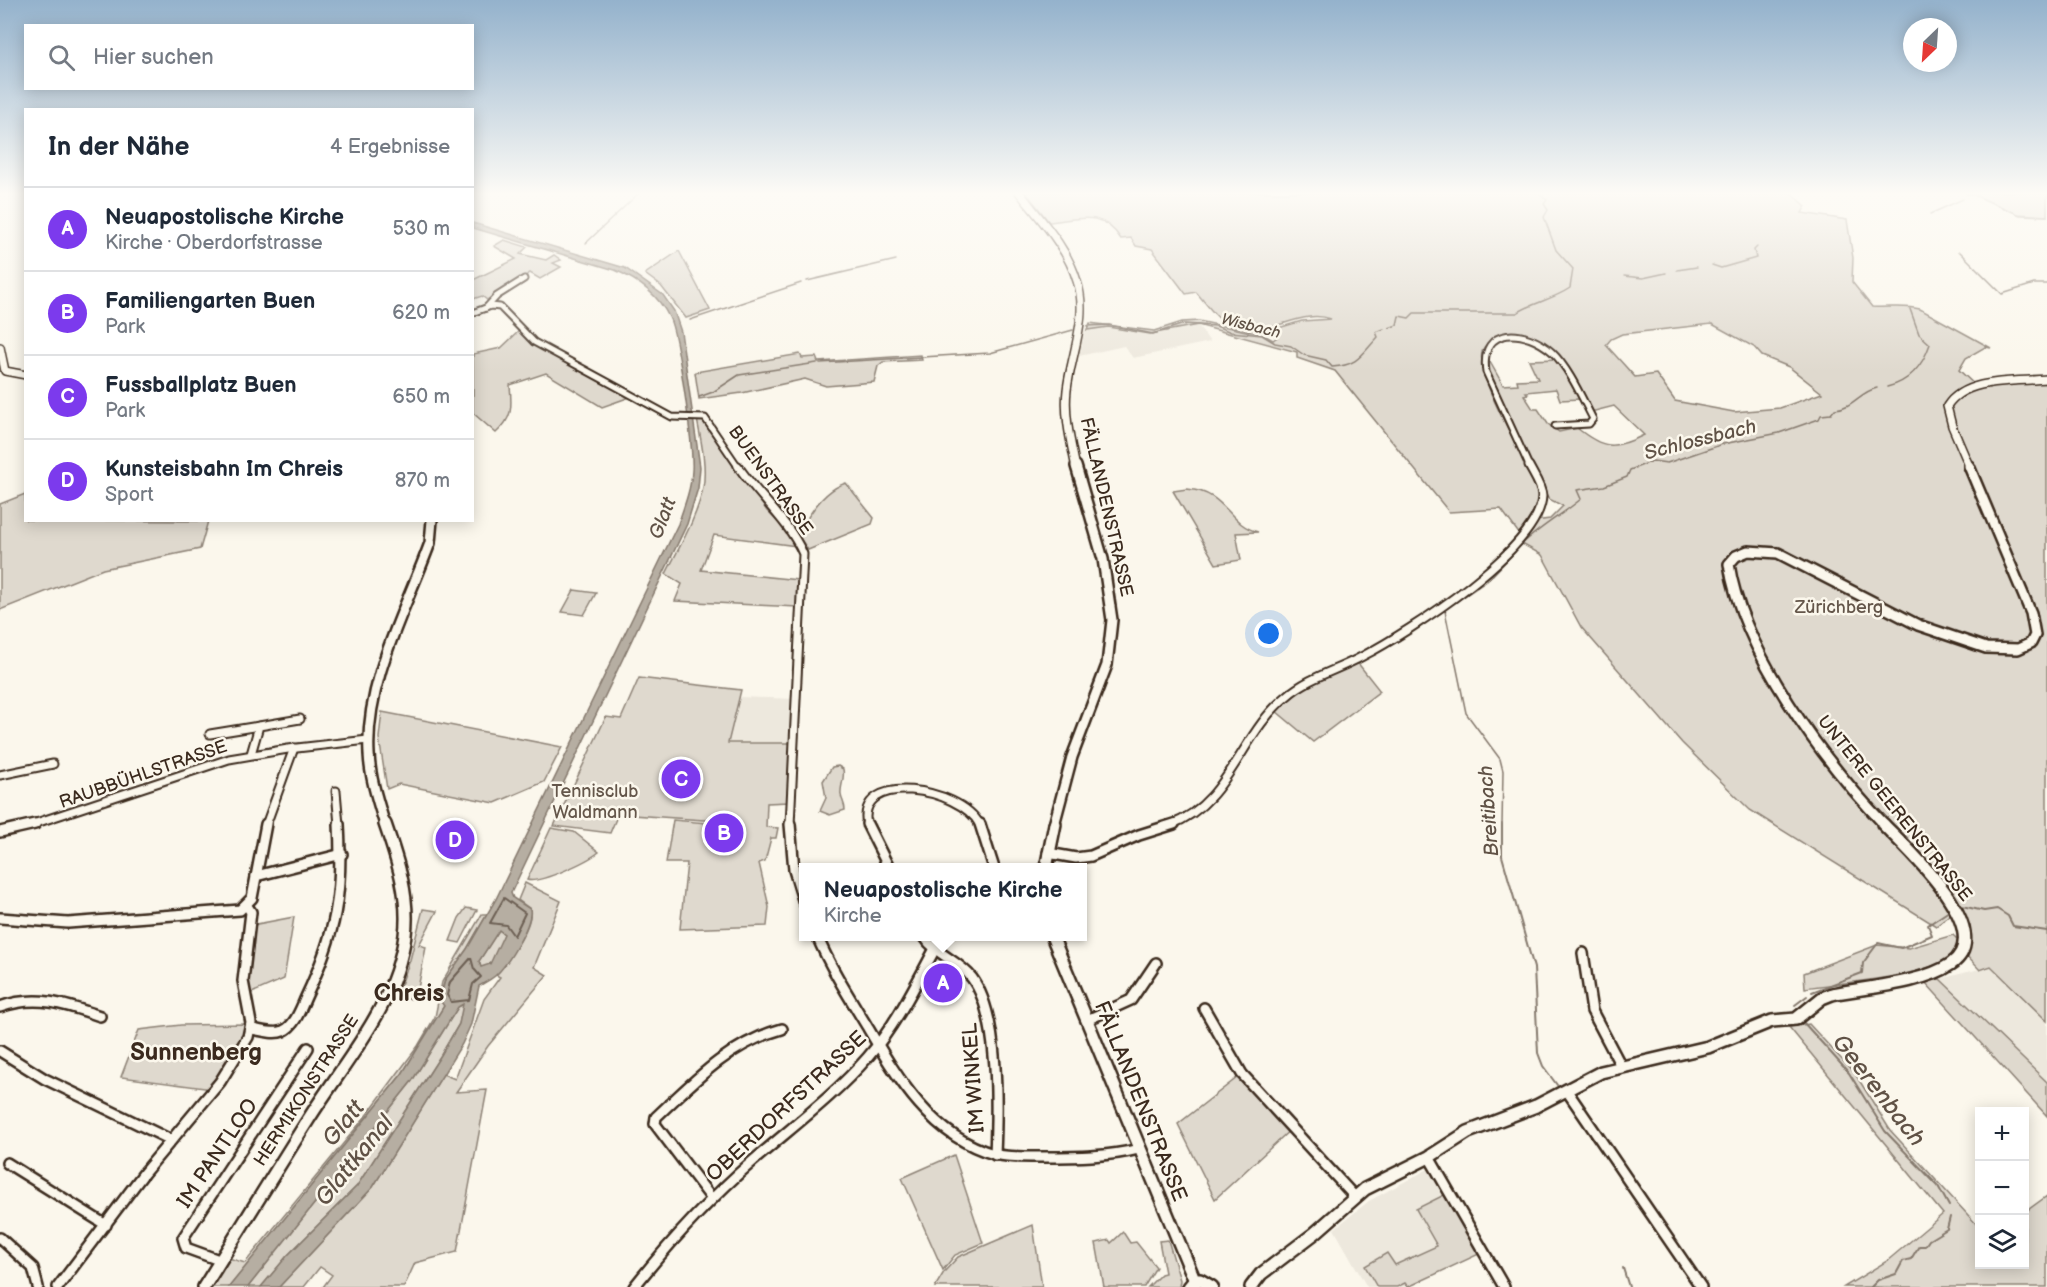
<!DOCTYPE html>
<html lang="de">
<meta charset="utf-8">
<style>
:root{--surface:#fff;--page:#f6f6f7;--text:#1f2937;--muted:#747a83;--line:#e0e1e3;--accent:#7c3aed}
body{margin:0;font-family:"Balsamiq Sans",sans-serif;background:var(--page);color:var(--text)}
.controls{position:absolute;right:18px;bottom:18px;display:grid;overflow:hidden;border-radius:0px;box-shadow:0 3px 15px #0003}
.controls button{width:54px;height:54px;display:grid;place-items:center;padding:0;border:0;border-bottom:2px solid var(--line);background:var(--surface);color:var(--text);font:30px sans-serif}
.compass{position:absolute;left:1903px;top:18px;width:54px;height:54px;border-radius:50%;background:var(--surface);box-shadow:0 3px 15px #0003;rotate:205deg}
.you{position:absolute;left:1269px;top:634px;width:21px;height:21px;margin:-15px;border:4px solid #fff;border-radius:50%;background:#1a73e8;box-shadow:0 0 0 9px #1a73e833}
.badge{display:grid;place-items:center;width:39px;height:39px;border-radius:50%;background:var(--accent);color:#fff;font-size:20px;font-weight:700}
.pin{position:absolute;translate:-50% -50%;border:3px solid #fff;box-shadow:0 2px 6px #0006}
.popup{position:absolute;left:799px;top:863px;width:288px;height:78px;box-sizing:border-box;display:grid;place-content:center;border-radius:0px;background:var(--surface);filter:drop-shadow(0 2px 4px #0005);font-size:20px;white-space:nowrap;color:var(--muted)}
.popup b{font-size:22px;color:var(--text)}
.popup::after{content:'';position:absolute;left:50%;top:100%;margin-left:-12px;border:12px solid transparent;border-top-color:var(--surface)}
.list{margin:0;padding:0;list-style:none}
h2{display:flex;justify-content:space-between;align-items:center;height:78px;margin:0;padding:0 24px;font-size:26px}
h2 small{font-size:20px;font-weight:400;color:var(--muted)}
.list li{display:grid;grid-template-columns:39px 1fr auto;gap:18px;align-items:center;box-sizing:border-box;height:84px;padding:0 24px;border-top:2px solid var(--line)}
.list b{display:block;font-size:22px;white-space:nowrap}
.list p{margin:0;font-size:20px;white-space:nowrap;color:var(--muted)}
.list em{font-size:20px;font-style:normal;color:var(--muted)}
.icon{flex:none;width:33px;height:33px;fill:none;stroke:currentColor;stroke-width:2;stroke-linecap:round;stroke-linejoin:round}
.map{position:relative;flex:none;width:2047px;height:1287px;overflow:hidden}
.search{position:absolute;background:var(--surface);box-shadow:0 3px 15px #0003;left:24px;top:24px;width:450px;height:66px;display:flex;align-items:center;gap:15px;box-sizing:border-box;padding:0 21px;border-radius:0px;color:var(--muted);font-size:22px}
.panel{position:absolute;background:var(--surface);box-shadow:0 3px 15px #0003;left:24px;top:108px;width:450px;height:414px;border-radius:0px}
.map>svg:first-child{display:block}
.built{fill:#ede8dd}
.green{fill:#dfd9ce;stroke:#8d8276;stroke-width:1.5;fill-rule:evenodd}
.water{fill:#b6aea2;stroke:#85796d;stroke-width:1.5;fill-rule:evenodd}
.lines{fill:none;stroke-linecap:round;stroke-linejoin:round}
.shore{stroke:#6c5f53;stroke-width:2}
.stream-far1{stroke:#85796d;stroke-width:1.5}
.stream{stroke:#85796d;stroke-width:2}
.street-far2-casing{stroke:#3b2a1e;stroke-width:9}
.street-far1-casing{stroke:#3b2a1e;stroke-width:11}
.street-casing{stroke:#3b2a1e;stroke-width:14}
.secondary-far2-casing{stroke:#3b2a1e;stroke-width:10}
.secondary-far1-casing{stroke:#3b2a1e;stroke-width:14}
.secondary-casing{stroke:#3b2a1e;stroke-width:16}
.street-far2{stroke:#fbf7ec;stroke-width:5}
.street-far1{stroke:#fbf7ec;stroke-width:7}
.street{stroke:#fbf7ec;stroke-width:9}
.secondary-far2{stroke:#fbf7ec;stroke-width:7}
.secondary-far1{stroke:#fbf7ec;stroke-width:9}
.secondary{stroke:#fbf7ec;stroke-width:11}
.labels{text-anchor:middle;stroke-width:5;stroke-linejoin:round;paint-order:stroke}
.far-water-label{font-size:16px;font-style:italic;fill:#605246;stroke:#fbf7ec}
.street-label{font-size:18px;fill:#3b2a1e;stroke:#fbf7ec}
.park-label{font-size:18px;fill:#64564a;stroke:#fbf7ec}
.water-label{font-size:20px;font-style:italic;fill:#605246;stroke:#fbf7ec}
.near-street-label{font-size:21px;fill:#3b2a1e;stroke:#fbf7ec}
.near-neighbourhood-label{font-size:24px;font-weight:bold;fill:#3b2a1e;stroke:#fbf7ec}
.near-water-label{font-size:24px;font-style:italic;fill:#605246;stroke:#fbf7ec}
</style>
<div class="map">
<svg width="2047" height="1287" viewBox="0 0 2047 1287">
<rect width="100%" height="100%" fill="#fbf7ec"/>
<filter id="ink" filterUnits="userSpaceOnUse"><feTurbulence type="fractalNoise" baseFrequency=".0167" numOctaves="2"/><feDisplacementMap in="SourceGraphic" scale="12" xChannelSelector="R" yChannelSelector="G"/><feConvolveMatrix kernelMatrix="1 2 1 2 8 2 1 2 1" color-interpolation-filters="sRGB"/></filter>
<g filter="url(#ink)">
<!-- built -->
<g class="built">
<path d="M1198,325L1210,342L1133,358L1124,346L1079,356L1085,330L1108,327L1150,334Z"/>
<path d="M739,697L795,699L790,743H728Z"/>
<path d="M1991,966L2047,1021V1082L1940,979Z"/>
<path d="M1430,1168L1480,1254L1408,1287H1367L1334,1229L1369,1201Z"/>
</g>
<!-- green -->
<g class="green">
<path d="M1026,192H1790L1806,206L1802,213L1847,220L1853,258L1852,282L1872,307C1889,308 1905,305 1920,309L1991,348L1985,347L1966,358L1959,370L1977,387L2041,380L2047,386V1021L1991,966L1980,970L1962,951C1923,979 1853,981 1805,988L1804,973L1877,945L1909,948L1953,935L1962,944L1953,913L1936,926L1750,810L1682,743L1581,627L1542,555L1522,544L1535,521L1550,519L1563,506L1549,499L1544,490L1503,408L1486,363L1490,362L1503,385L1518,384L1517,380L1538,379L1529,360L1558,359C1539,344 1524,334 1499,339C1492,340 1484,344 1482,352C1476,384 1529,460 1539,494L1538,511L1520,535L1501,509L1449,512L1335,371L1297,358V352L1198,325L1150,334L1108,327L1087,330L1090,323L1154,331L1182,322L1199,321L1264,335L1273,340L1277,337L1268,331L1302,321L1331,319C1298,307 1264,343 1228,325C1217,320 1205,302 1196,292L1186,294L1152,249L1136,246L1131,238L1121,239C1101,209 1080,219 1049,222ZM1712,324L1754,347L1762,356L1789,367L1822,393L1780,408L1734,412L1675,401L1656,374L1635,377L1606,345L1611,339L1622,334ZM1556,389L1560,400L1580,399L1591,412L1614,406L1644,435C1614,450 1603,449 1577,428L1559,432L1548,424L1538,409H1533L1524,395L1528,394L1526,392Z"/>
<path d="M1967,192H2047V216L2018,214Z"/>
<path d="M504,240L527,247L520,254L546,260L554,255L561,260L553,263L561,267L540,279L530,273L487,300L482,296L473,299V280L516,259L494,246Z"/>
<path d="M679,251L710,310L686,318L661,286L645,274Z"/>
<path d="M519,331L528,340L630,397L602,407L546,373L510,385C512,407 513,418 496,433L473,413V354L501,348Z"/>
<path d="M800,354L802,358L816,357L818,362L921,355L922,360L883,362L878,366L874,382L826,386L805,379L742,393L699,399L695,372Z"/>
<path d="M702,417L767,511L793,537L797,546L714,535L701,570L798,580V607L675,601L682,584L666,574C679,547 697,518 703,488C707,467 701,440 697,419Z"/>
<path d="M846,483L874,518L872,524L808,550L798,535C808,515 823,490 846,483Z"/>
<path d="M1187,489C1227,492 1227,524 1258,532L1236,533L1241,560L1216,564L1173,491Z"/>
<path d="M25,494L26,520L208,521L200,549L103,569L0,610V504Z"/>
<path d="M574,590L596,593L584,615L562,612Z"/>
<path d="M1357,662L1380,691L1313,742L1276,711L1303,687Z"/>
<path d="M639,678L741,690L728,743H790L788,802L767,803L766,827L778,828L776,838H771L765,861L759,863L769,907L767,926L680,929L687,863H666L673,820L718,824V821L618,814L610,833L554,826L606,717L621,719Z"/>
<path d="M382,712L562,747L544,782L495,803L399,784L387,789L379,738Z"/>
<path d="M838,766L843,769C845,779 840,786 841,795C842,801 845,804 845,810L830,815L820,811L826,798L823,781L832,767Z"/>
<path d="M551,828L574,832L599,852C588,861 540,884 527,880Z"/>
<path d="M525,883L561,901L534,967L547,975L488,1046L456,1092L487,1090L457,1252L415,1263L404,1287H323L332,1275L320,1267L304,1287H279L373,1187L443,1074L455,1079L484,999L500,977L496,975C507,960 534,927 530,909L518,900Z"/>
<path d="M466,908L477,910L460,943L450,941L459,918Z"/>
<path d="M423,909L437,911L419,945L426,947L416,999L396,998L410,960Z"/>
<path d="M482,914H487L467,949L445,980L440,995L444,1006L402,1074L229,1287H212L225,1257L245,1263L365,1117L418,1046L435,1017L442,982Z"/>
<path d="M294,917L284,979L247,995L252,925Z"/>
<path d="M499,930L504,934C501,945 494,967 481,968L479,961Z"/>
<path d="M1940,979L2047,1082V1116L1925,982Z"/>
<path d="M464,1004L459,1024L441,1055L357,1186L287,1256L261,1287H248L412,1081L458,1007Z"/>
<path d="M248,1024V1033L212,1089L121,1077L139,1030L181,1025Z"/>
<path d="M1809,1024L1856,1075L1890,1130L1979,1227L1980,1264H2024L2025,1212L2047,1196V1287H1844L1887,1261L1943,1214L1789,1027Z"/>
<path d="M1242,1074L1292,1128L1215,1199L1178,1124Z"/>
<path d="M954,1155L983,1243L955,1255L943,1270L902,1178Z"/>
<path d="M1446,1194L1479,1254L1408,1287L1405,1283L1397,1287H1377L1365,1266L1387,1253L1395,1265L1437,1246L1416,1209Z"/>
<path d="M1033,1225L1042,1287H935L944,1272L958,1257Z"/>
<path d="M1123,1232L1130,1243L1136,1242L1156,1267L1144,1287H1104L1096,1243L1109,1240L1111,1243Z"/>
<path d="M1168,1240L1180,1280L1179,1287H1148L1161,1274L1165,1273L1159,1241Z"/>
</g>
<!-- water -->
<path class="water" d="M473,223L625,268L663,295L674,311L681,332L700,467L698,488L687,524L511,893L513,898L530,909C533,924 507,966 495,976C490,980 484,983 479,986L471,1024L462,1044L373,1187L279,1287H261L287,1256L357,1186L441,1055L459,1024L463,1004L458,1007L412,1081L248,1287H229L402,1074L444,1006L440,1000L445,980L467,949L496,899L678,524C684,507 691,489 692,471C694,450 678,334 669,317C658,294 638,280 615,270L473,228ZM499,930L504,934L490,964L481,967L479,961Z"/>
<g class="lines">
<!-- shore -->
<g class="shore">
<path d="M504,898L525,913L514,936L506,925L490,923Z"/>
<path d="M471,958L474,969L481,977L473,984L469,1000L451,1002L447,995L450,982Z"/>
</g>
<!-- stream-far1 -->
<g class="stream-far1">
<path d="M1966,194H1972"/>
<path d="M1974,195L2020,215L2047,216"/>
<path d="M1930,214L1963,199"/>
<path d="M586,243L640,192"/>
<path d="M1959,251L2002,294L2034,284H2047"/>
<path d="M1712,265L1721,268L1756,258L1754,250L1757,247"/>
<path d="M1677,270L1697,267"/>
<path d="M1624,276L1643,278L1666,273"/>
<path d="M807,281L896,260"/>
<path d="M690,320L801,283"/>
<path d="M1087,326L1109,325L1153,334L1184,324L1216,326L1231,332L1262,335L1275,343L1291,346L1304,355L1326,360L1332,367C1359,365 1361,355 1378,337L1376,332L1384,329"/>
<path d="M1389,328L1397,325L1399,316L1409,318L1414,313H1517C1534,302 1552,300 1570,288L1573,269L1556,250L1544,217L1548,210L1544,204L1547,200L1540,194L1543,192"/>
<path d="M820,363L990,353L1073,330"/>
<path d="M1887,387C1909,382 1923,365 1930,344L1919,334L1910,309"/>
<path d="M699,397L713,392L739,375L817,363"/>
<path d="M1518,548C1538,528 1559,517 1581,499L1577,490L1604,486L1627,477L1630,470L1653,461L1667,463L1723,444L1779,433L1819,419L1821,415L1831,414L1835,409C1851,409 1861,391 1877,388"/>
<path d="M1448,607L1487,581L1515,552"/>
<path d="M1445,611L1466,713L1500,759L1503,771L1502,825"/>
</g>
<!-- stream -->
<g class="stream">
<path d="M1502,824V856L1534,968L1538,1053L1543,1066L1557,1085"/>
<path d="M1962,906L1984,911L1997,909L2008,916L2013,926L2047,931"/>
<path d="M1812,992L1862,973L1863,963L1878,943L1901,948L1932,935L1928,925L1949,911"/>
<path d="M1795,1005L1807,996"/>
<path d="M1804,1023L1849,1073L1885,1131L1938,1186L1949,1206"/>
<path d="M1623,1268L1629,1287"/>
<path d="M1871,1287L1878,1280L1896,1274L1903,1261L1911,1259L1919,1246H1925L1929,1240L1947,1229L1950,1217"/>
</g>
<defs>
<g id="street-far2">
<path d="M486,308L497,296L524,279"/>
<path d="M472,313L491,306L500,307L534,342L672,417L705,418L739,468"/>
<path d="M1530,468L1486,372C1479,324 1527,329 1552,352C1569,368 1582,398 1593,419L1589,424L1555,426"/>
</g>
<g id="street-far1">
<path d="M738,466C758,496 789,521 803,554L790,825"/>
<path d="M210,734L259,726"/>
<path d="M251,754L259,726L300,719"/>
<path d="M0,775L53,764"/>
<path d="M336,791L339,825"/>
<path d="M30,825L229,759L288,749L368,740"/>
<path d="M266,825L294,748"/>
<path d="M867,825C855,771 959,786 980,825"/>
<path d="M1170,825C1230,803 1240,734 1287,696C1309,677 1338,670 1363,656C1407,633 1540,549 1542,496C1542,487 1533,474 1529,466"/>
</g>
<g id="street">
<path d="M790,824L794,870L804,903"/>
<path d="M867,824L889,868"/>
<path d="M980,824L994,868"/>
<path d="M0,832L35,824"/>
<path d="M1048,853L1076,858L1091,856L1139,835L1174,824"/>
<path d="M256,876L342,854"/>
<path d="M0,918L68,923L240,910L252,898L266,824"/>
<path d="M817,936C831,969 850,998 868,1028C898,1079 932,1137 994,1154C1010,1158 1027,1157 1044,1157C1076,1157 1107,1157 1139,1149"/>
<path d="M924,936C936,955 959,961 972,978C1000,1016 997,1109 995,1155"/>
<path d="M1583,953L1592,1011L1621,1066"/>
<path d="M0,1007C36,994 65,1004 100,1016"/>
<path d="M1204,1008L1242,1074L1355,1197"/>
<path d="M1087,1020L1131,1000L1156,963"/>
<path d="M251,1029C261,1030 274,1035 283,1031C295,1026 301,1008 306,997C336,933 343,894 339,824"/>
<path d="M0,1051L45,1079L171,1140"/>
<path d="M1567,1091L1701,1287"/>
<path d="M1429,1157L1504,1287"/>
<path d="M7,1163L106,1225"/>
<path d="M712,1199L655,1124L656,1117C694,1081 730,1043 782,1029"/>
<path d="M0,1238L33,1268L38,1287"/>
<path d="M219,1260L186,1248L183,1238L308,1048"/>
<path d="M58,1287L144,1173L220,1082L248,1037L251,1023L243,981L251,912L247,906"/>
<path d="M634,1287C670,1242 709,1199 753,1161C792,1127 834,1096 868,1057C899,1021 919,977 942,936"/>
</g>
<g id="secondary-far2">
<path d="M1019,192C1040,219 1067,247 1077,281C1089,317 1071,354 1067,390C1064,416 1071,443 1076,468"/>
<path d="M0,347L5,371L26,375"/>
<path d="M1970,468L1952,426L1947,406C1965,377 2017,382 2047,379"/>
</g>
<g id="secondary-far1">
<path d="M385,825C378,802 370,778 369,754C365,681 406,609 430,543L432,520"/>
<path d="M1054,825L1072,757L1107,665L1112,620L1103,559L1076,466"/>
<path d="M1885,825C1824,762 1742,651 1729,564L1736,556L1748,551L1778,553L1918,625L1986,648L2018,649L2031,643L2035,635L2031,613L1969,466"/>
</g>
<g id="secondary">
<path d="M1046,868L1055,824"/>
<path d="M1052,936L1195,1281"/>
<path d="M204,1287C239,1231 273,1175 308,1120C344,1062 396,1006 405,935C410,897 397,859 385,824"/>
<path d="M1189,1287L1194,1281L1200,1280L1212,1287"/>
<path d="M1251,1287L1261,1274L1315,1233L1365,1189L1429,1157L1468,1132L1536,1106L1601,1072L1708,1047L1772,1021L1796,1019L1822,998L1832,994C1867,987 1922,984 1951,964C1999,931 1906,848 1883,824"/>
</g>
</defs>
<!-- street-far2 casing -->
<use href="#street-far2" class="street-far2-casing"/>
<!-- street-far1 casing -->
<use href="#street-far1" class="street-far1-casing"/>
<!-- street casing -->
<use href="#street" class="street-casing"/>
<!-- secondary-far2 casing -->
<use href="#secondary-far2" class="secondary-far2-casing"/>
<!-- secondary-far1 casing -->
<use href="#secondary-far1" class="secondary-far1-casing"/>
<!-- secondary casing -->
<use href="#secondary" class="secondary-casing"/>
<!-- street-far2 -->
<use href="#street-far2" class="street-far2"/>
<!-- street-far1 -->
<use href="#street-far1" class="street-far1"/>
<!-- street -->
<use href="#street" class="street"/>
<!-- secondary-far2 -->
<use href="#secondary-far2" class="secondary-far2"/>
<!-- secondary-far1 -->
<use href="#secondary-far1" class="secondary-far1"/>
<!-- secondary -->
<use href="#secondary" class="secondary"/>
</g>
</g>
<!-- sky -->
<linearGradient id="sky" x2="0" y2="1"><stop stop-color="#94b2cc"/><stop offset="0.52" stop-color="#fdfbf6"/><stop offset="1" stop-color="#fdfbf6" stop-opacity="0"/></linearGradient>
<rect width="2047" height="372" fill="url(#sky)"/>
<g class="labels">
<!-- far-water labels -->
<g class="far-water-label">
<text transform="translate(1251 325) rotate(14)" y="6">Wisbach</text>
</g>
<!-- street labels -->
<g class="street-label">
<text transform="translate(771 480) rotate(54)" y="6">BUENSTRASSE</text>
<text transform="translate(1107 507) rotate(77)" y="6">FÄLLANDENSTRASSE</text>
<text transform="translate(143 774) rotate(-19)" y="6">RAUBBÜHLSTRASSE</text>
<text transform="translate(1895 808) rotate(51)" y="6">UNTERE GEERENSTRASSE</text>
<text transform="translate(306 1090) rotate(-57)" y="6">HERMIKONSTRASSE</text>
</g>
<!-- park labels -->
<g class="park-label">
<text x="1839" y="613">Zürichberg</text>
<text x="595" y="797">Tennisclub<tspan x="595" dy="21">Waldmann</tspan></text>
</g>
<!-- water labels -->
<g class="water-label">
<text transform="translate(1700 439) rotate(-14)" y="7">Schlossbach</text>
<text transform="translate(662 518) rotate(-69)" y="7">Glatt</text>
<text transform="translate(1488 811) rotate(-94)" y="7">Breitibach</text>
</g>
<!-- near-street labels -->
<g class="near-street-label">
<text transform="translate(973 1078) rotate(-94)" y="7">IM WINKEL</text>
<text transform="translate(1141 1101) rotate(68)" y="7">FÄLLANDENSTRASSE</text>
<text transform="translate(786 1106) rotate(-43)" y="7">OBERDORFSTRASSE</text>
<text transform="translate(217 1153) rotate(-56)" y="7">IM PANTLOO</text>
</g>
<!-- near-neighbourhood labels -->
<g class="near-neighbourhood-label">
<text x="409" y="1001">Chreis</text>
<text x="196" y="1060">Sunnenberg</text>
</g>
<!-- near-water labels -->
<g class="near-water-label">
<text transform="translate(1879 1090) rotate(52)" y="8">Geerenbach</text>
<text transform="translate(343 1123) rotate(-51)" y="8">Glatt</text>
<text transform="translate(354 1160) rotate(-51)" y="8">Glattkanal</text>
</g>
</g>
</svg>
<div class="controls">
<button>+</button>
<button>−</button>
<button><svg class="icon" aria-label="layers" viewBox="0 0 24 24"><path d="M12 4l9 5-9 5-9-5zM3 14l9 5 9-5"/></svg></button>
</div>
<svg class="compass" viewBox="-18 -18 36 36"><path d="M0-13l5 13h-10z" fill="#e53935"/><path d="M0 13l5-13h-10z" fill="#747a83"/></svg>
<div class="you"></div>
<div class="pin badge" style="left:943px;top:983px">A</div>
<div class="popup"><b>Neuapostolische Kirche</b>Kirche</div>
<div class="pin badge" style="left:724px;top:833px">B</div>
<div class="pin badge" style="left:681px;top:779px">C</div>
<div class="pin badge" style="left:455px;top:840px">D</div>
<div class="search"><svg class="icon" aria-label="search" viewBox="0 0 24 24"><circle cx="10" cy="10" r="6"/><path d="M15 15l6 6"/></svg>Hier suchen</div>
<section class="panel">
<h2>In der Nähe<small>4 Ergebnisse</small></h2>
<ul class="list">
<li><span class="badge">A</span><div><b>Neuapostolische Kirche</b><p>Kirche · Oberdorfstrasse</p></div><em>530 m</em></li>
<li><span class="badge">B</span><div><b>Familiengarten Buen</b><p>Park</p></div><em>620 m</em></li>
<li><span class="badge">C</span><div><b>Fussballplatz Buen</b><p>Park</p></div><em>650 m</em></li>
<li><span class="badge">D</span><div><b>Kunsteisbahn Im Chreis</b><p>Sport</p></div><em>870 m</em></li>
</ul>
</section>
</div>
